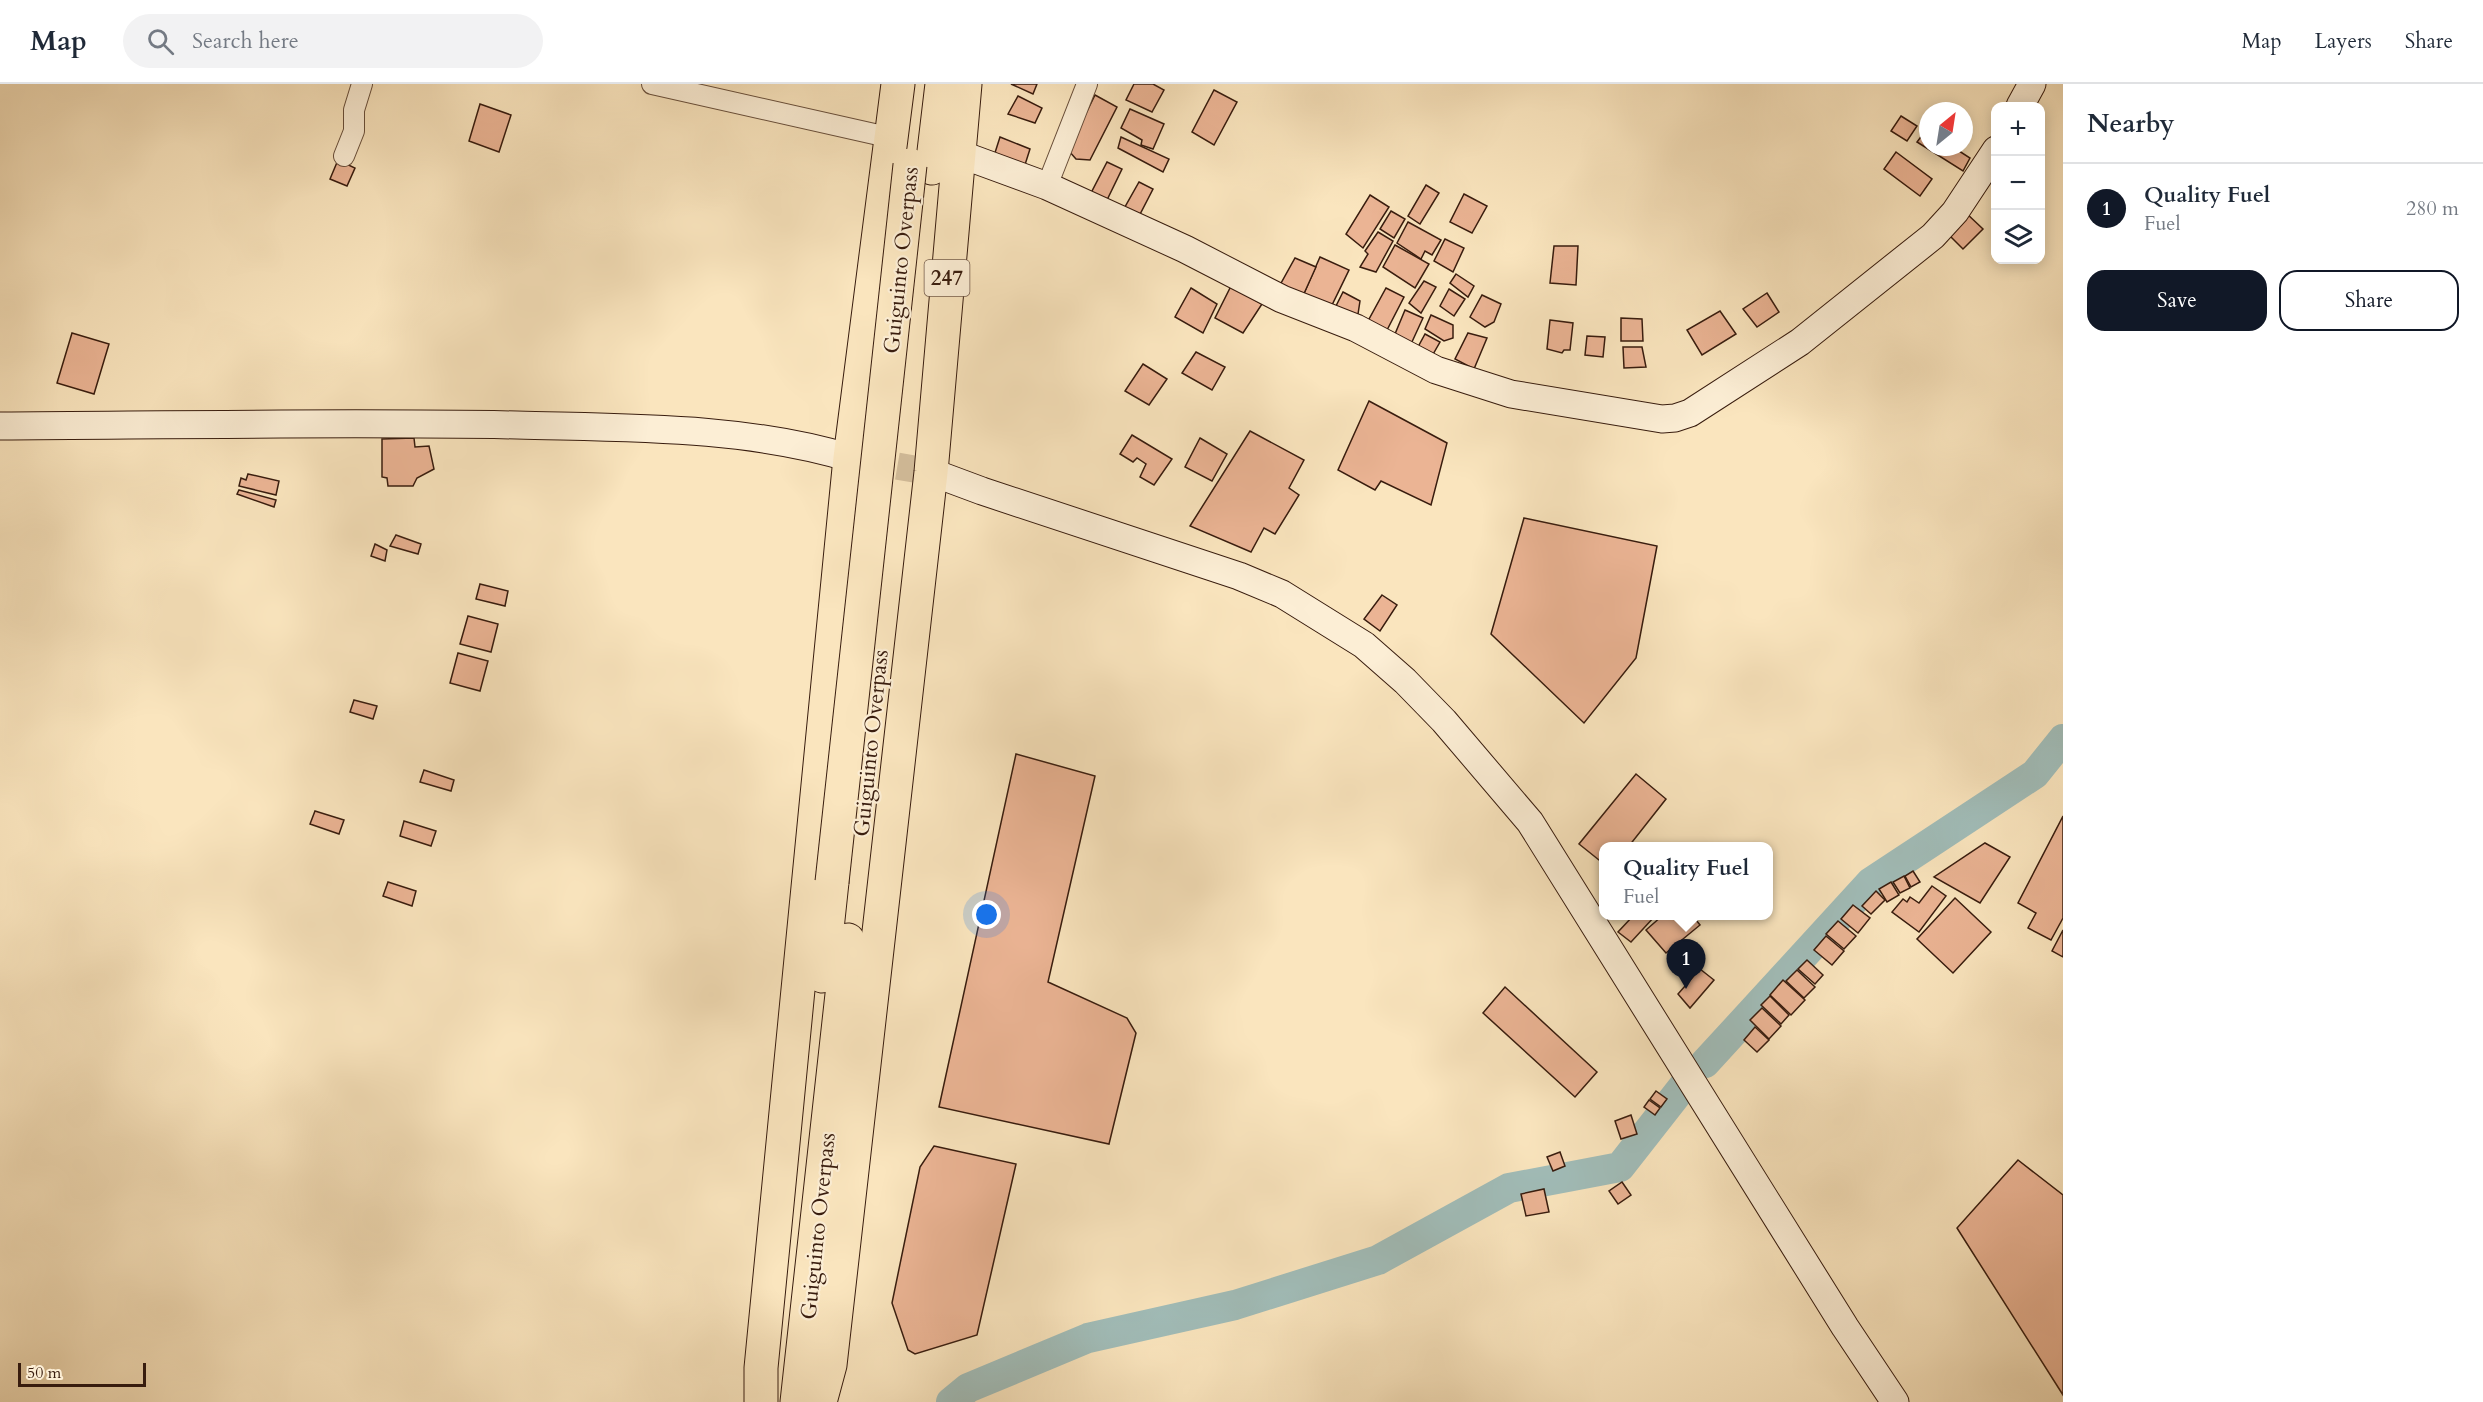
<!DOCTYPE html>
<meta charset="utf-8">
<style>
:root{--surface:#fff;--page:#f2f2f3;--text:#1f2937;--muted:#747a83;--line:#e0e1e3;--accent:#111827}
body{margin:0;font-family:Cardo,serif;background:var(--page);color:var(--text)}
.controls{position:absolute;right:18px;top:18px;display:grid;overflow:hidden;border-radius:12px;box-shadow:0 3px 15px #0003}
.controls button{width:54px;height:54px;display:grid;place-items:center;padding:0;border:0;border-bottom:2px solid var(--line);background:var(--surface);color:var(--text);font:30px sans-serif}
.compass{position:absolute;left:1919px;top:18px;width:54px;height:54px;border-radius:50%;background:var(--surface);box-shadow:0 3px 15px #0003;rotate:30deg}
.scale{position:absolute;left:18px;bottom:15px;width:128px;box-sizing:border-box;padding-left:6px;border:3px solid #381c0e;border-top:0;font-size:16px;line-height:21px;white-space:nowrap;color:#381c0e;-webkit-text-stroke:4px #fceed5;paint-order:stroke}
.you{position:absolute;left:987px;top:831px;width:21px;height:21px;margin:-15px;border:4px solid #fff;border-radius:50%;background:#1a73e8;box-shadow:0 0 0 9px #1a73e833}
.badge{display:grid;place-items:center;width:39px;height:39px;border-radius:50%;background:var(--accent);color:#fff;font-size:20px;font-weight:700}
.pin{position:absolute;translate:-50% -50px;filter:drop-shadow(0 2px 3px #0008)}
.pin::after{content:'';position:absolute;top:32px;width:21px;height:18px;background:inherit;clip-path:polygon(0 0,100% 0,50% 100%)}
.popup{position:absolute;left:1599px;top:758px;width:174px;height:78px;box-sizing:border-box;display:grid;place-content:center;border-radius:12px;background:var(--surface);filter:drop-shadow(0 2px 4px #0005);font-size:20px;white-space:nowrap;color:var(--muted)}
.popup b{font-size:22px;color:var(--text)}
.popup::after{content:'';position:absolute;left:50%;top:100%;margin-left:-12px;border:12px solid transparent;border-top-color:var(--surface)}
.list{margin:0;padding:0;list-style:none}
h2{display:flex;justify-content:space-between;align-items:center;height:78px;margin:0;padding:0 24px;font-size:26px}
h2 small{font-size:20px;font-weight:400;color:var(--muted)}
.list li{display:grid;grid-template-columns:39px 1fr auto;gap:18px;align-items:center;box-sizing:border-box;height:90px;padding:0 24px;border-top:2px solid var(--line)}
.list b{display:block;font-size:22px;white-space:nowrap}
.list p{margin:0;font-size:20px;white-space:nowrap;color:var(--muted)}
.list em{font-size:20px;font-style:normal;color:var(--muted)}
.actions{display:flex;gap:12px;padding:18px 24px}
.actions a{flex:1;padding:14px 0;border:2px solid var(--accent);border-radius:18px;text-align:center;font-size:21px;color:var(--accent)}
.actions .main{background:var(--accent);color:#fff}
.icon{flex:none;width:33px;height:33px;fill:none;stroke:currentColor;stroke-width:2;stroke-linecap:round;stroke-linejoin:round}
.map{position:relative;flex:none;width:2063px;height:1318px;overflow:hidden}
header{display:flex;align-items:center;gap:36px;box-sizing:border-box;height:84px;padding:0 30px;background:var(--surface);border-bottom:2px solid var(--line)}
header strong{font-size:28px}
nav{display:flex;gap:33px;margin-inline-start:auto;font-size:21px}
.search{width:420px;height:54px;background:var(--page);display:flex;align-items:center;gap:15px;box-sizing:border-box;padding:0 21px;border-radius:33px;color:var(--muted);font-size:22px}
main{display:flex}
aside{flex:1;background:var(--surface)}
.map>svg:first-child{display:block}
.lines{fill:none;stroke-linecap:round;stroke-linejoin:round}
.river{stroke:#a1bdb9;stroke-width:30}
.building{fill:#ebb494;stroke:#381c0e;stroke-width:1.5}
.secondary-tunnel{stroke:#d3bd9b;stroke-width:27;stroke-dasharray:27 14;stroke-linecap:butt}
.street-casing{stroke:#684e3a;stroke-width:22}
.secondary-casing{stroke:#381c0e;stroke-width:29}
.highway-casing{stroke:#381c0e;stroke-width:35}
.street{stroke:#fceed5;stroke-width:20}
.secondary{stroke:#fceed5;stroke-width:27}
.highway{stroke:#fae5be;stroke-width:33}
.highway-bridge-casing{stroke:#381c0e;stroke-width:35;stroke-linecap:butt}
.highway-bridge{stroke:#fae5be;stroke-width:33}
.labels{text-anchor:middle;stroke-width:4.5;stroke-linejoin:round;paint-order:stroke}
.shield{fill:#fceed5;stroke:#735b4a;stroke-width:1.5}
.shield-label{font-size:21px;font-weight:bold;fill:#381c0e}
.street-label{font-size:22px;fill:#381c0e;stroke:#fceed5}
</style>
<header>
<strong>Map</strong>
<div class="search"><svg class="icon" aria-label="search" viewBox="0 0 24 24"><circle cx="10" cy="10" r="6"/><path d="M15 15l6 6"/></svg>Search here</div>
<nav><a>Map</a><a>Layers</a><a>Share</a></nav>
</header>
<main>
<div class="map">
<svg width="2063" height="1318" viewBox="0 0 2063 1318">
<rect width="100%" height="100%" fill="#fae5be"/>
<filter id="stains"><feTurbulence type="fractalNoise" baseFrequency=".00333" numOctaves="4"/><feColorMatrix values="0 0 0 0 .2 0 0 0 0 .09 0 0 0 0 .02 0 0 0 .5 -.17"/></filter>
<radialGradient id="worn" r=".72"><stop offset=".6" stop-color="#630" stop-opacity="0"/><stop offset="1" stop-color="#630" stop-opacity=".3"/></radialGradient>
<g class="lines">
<!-- river -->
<g class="river">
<path d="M1705,979L1871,798L2035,690L2063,655"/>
<path d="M951,1318L968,1304L1088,1254L1235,1221L1378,1176L1509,1104L1620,1083L1685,1000"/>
</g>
</g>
<!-- building -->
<g class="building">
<path d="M1011,0H1037L1033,10Z"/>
<path d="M1134,0H1153L1164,6L1152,28L1126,16Z"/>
<path d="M1214,6L1237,18L1214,61L1192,48Z"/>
<path d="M1095,11L1117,23L1090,76L1076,75L1068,66Z"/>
<path d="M1018,12L1042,24L1035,39L1008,30Z"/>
<path d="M480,20L511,31L499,68L469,57Z"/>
<path d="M1130,25L1164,40L1153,65L1141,61L1142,56L1121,44Z"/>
<path d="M1901,32L1917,42L1907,57L1891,47Z"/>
<path d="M1926,46L1928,47V63H1953L1970,74L1963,87L1917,58Z"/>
<path d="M1000,53L1030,65L1023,87L993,75Z"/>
<path d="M1121,53L1169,75L1163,88L1118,64Z"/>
<path d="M1896,68L1932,95L1920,112L1884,85Z"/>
<path d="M338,76L355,84L347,102L330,95Z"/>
<path d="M1107,78L1122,85L1106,118L1090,111Z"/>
<path d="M1139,98L1153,105L1136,138L1121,130Z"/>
<path d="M1426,101L1439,109L1420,140L1408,132Z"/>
<path d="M1464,110L1487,122L1472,149L1450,138Z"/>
<path d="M1370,111L1389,123L1363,164L1346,150Z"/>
<path d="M1391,127L1405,135L1394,154L1380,145Z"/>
<path d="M1965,128L1983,145L1963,165L1946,148Z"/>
<path d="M1408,138L1441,156L1432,171L1425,167L1421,175L1397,159Z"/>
<path d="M1378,148L1393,157L1376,188L1360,183L1368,170L1365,167Z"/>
<path d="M1445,155L1464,164L1453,188L1434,177Z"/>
<path d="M1395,161L1429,180L1415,204L1383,183Z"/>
<path d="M1554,162H1578L1576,201L1550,199Z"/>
<path d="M1320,173L1349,186L1331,223L1302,214Z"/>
<path d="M1295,174L1316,183L1302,214L1280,201Z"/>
<path d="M1456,190L1474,202L1468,213L1450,199Z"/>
<path d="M1424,197L1436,203L1421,229L1409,219Z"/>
<path d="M1231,202L1262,220L1243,249L1215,234Z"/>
<path d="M1191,204L1217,220L1203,249L1175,233Z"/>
<path d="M1386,204L1404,213L1386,248L1368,237Z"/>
<path d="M1449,205L1465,215L1454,232L1440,222Z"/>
<path d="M1343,208L1360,217L1358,230L1353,236L1334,226Z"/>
<path d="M1767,209L1779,228L1757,243L1743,225Z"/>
<path d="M1482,211L1501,220L1494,238L1485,243L1470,233Z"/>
<path d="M1405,226L1423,234L1411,260L1395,250Z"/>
<path d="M1720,227L1736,250L1702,271L1687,246Z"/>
<path d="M1431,231L1453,241V254L1444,257L1425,245Z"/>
<path d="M1621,234L1642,235L1643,257H1621Z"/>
<path d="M1550,236L1573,239L1570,266H1564L1562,269L1547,265Z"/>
<path d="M72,249L109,260L94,310L57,299Z"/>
<path d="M1468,249L1487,254L1474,285L1455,275Z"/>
<path d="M1425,250L1440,258L1432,272L1418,263Z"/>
<path d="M1587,252L1605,253L1603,273L1585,271Z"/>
<path d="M1623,263H1642L1646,283L1624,284Z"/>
<path d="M1196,268L1225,283L1212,306L1182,289Z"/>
<path d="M1143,280L1167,295L1149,321L1125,307Z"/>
<path d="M1369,317L1447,359L1431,421L1381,397L1375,406L1338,386Z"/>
<path d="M1250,347L1304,376L1289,404L1299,411L1275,450L1264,444L1251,468L1190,442Z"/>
<path d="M1132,351L1172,375L1154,401L1140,393L1146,380L1137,374L1133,378L1120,370Z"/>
<path d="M414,354L415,363L429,362L434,385L417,394L413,402H388L387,394L382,393V355Z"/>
<path d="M1200,354L1227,370L1212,397L1185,383Z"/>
<path d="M248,390L279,397L276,411L239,402L241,394L246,396Z"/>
<path d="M239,406L276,416L274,423L237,410Z"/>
<path d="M1524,434L1657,462L1636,574L1584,639L1491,550Z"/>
<path d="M396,451L421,460L418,470L390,462Z"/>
<path d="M375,460L387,466L385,477L371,472Z"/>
<path d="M480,500L508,507L505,522L476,515Z"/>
<path d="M1382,511L1397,521L1380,547L1364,535Z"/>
<path d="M468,532L498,540L491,568L460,560Z"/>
<path d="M458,569L488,577L480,607L450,599Z"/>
<path d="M354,616L377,622L373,635L350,628Z"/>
<path d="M1016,670L1095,692L1048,898L1127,934L1136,949L1109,1060L939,1023Z"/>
<path d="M424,686L454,696L451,707L420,698Z"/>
<path d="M1636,690L1666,715L1629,762H1604V780L1579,760Z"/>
<path d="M315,727L344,736L339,750L310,740Z"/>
<path d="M2063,732V834L2051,856L2028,844L2036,829L2018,819Z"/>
<path d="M404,737L436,747L431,762L400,752Z"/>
<path d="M1985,759L2010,773L1980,819L1934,793Z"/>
<path d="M1913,787L1920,798L1911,803L1905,792Z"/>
<path d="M1904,792L1910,804L1900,809L1893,798Z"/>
<path d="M388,798L416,807L412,822L383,812Z"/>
<path d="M1891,798L1899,811L1887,818L1879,805Z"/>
<path d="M1932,802L1946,812L1919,848L1892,828L1903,815L1907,818L1910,813L1919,819Z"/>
<path d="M1876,807L1885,816L1871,830L1862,822Z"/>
<path d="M1955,814L1991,848L1953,889L1917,855Z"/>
<path d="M1853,821L1870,834L1858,849L1841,835Z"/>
<path d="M1633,832H1655L1631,858L1618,848Z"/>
<path d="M1662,832H1693L1700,841L1666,869L1646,846Z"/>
<path d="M1838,837L1856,852L1844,865L1826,850Z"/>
<path d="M2063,846V873L2052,867Z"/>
<path d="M1826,852L1844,867L1832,881L1814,866Z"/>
<path d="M1807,876L1823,891L1815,900L1798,885Z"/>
<path d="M1700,885L1714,896L1690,924L1678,910Z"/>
<path d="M1797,886L1815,903L1804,914L1786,897Z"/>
<path d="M1783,896L1805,916L1791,931L1770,911Z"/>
<path d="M1505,903L1597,988L1575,1013L1483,929Z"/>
<path d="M1770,912L1789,931L1781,940L1761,921Z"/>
<path d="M1762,924L1781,942L1769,955L1750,936Z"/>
<path d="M1755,943L1769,956L1757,968L1744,956Z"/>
<path d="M1656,1007L1667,1015L1661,1023L1650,1015Z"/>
<path d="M1649,1016L1660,1024L1655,1031L1644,1023Z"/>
<path d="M1631,1031L1637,1050L1621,1055L1615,1037Z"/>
<path d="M934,1062L1016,1080L977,1251L915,1270L908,1266L892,1219L920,1083Z"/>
<path d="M1560,1068L1565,1082L1553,1087L1547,1073Z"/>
<path d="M2018,1076L2063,1111V1311L1957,1144Z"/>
<path d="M1622,1098L1631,1111L1618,1120L1609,1107Z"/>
<path d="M1544,1105L1549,1128L1526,1132L1521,1110Z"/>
</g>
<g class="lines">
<!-- secondary-tunnel -->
<path class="secondary-tunnel" d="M857,375L931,388"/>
<defs>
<g id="street">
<path d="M652,0L892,54"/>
<path d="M344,72L354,47V26L362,0"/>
<path d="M1047,102L1087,0"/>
</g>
<g id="secondary">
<path d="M2020,22L2032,0"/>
<path d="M957,69L1047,102L1185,165L1282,215L1356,244L1436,286L1511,310L1662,335L1675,334L1690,329L1800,258L1933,152L1955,128L1996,66"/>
<path d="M0,342C172,341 345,338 517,341C626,344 745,342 850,374"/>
<path d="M931,388L982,407L1239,492L1282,510L1364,561L1405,597L1444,637L1530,738L1845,1243L1895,1318"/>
</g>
<g id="highway">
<path d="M932,84L942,0"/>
<path d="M822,892L832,798"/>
<path d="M761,1318V1284L850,374L898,0"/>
<path d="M797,1318L848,856"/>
<path d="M820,1318L830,1281L931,388L965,0"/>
</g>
</defs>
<!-- street casing -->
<use href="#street" class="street-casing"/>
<!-- secondary casing -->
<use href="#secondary" class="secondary-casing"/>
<!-- highway casing -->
<use href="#highway" class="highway-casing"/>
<!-- street -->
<use href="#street" class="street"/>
<!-- secondary -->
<use href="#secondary" class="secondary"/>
<!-- highway -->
<use href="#highway" class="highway"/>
<defs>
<path id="highway-bridge" d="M832,798L910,81"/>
</defs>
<!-- highway-bridge casing -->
<use href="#highway-bridge" class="highway-bridge-casing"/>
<!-- highway-bridge -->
<use href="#highway-bridge" class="highway-bridge"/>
</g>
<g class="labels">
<!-- shield labels -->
<rect class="shield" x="924.5" y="176" width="45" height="36" rx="4.5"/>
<g class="shield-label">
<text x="947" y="201">247</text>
</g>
<!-- street labels -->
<g class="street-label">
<text transform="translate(900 176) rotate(-84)" y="8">Guiguinto Overpass</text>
<text transform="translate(870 659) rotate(-84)" y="8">Guiguinto Overpass</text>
<text transform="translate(817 1142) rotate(-84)" y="8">Guiguinto Overpass</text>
</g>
</g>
<rect width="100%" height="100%" filter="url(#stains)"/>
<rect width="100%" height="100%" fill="url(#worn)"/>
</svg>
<div class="controls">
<button>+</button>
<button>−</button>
<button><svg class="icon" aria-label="layers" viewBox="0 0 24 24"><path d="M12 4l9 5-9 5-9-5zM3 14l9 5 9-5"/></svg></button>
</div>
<svg class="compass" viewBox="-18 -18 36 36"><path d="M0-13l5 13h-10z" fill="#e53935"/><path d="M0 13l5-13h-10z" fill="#747a83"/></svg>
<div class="scale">50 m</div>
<div class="you"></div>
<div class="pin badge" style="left:1686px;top:905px">1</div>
<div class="popup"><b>Quality Fuel</b>Fuel</div>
</div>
<aside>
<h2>Nearby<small></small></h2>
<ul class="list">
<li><span class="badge">1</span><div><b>Quality Fuel</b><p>Fuel</p></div><em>280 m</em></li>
</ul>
<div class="actions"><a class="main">Save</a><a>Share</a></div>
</aside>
</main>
